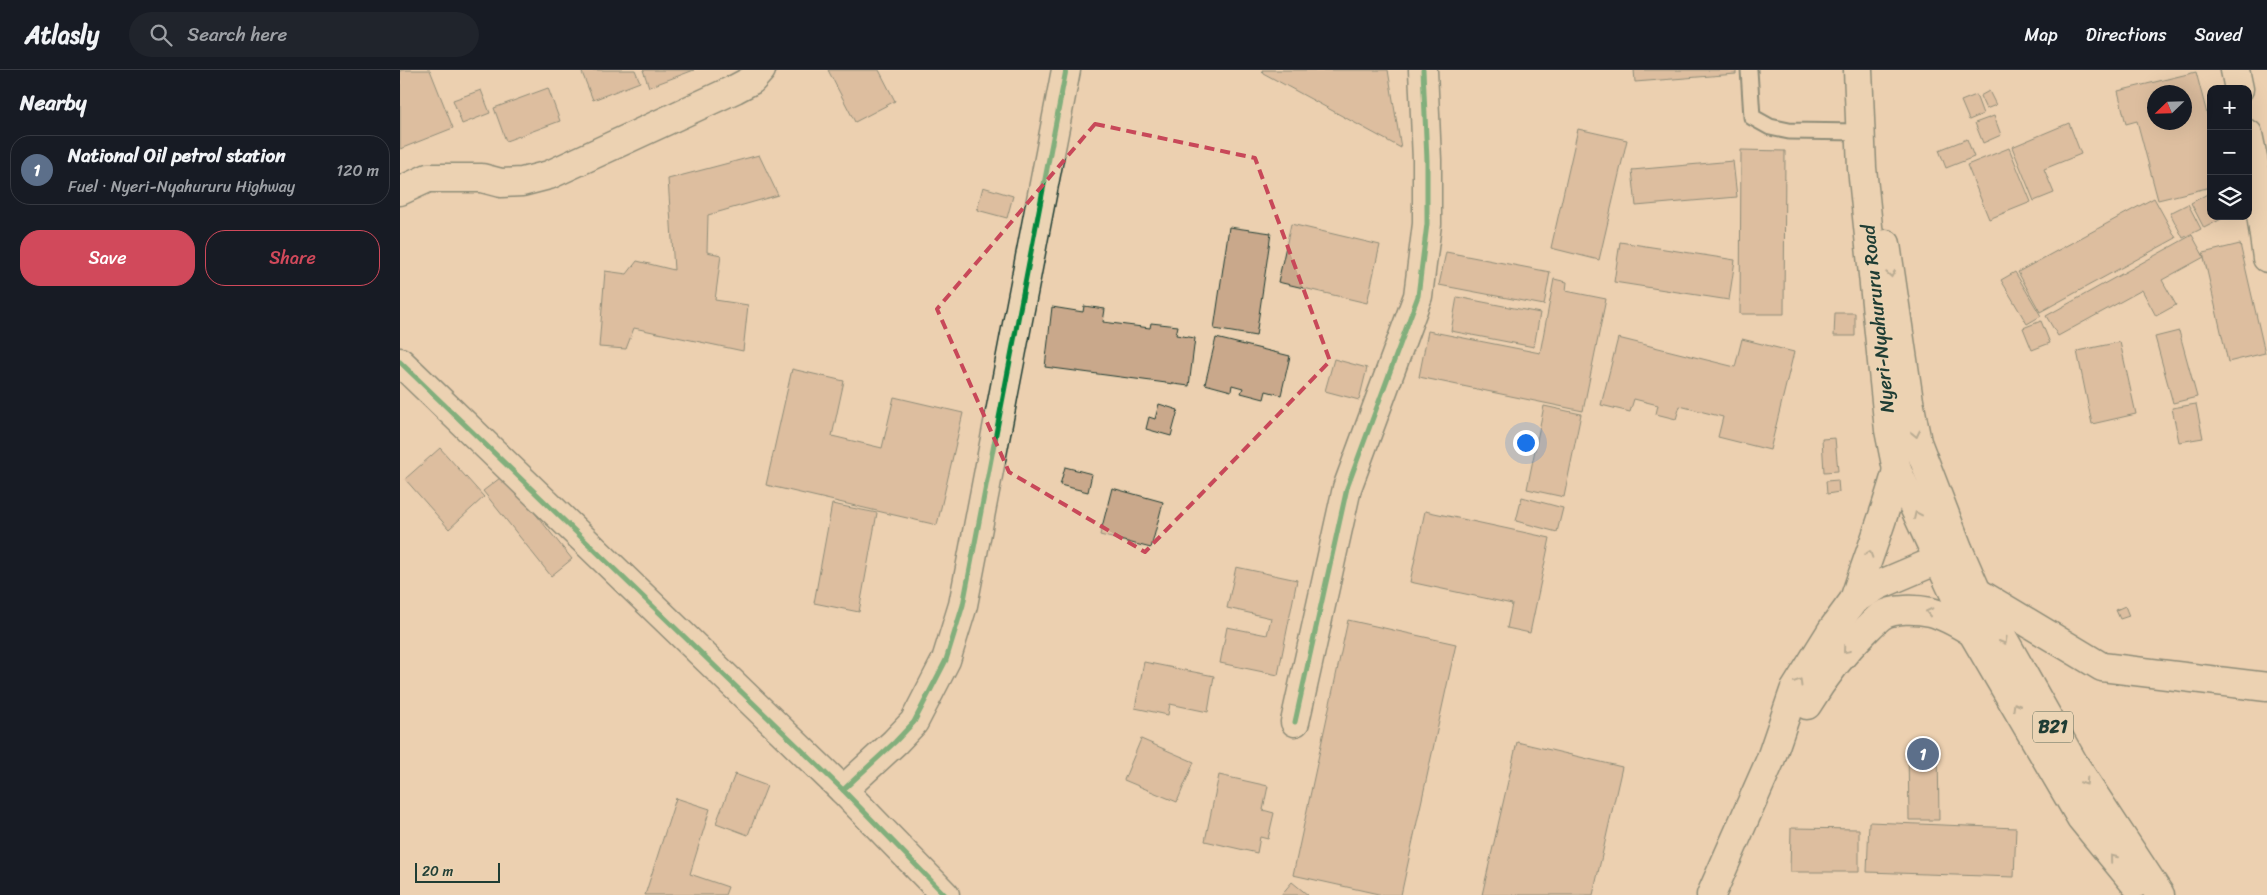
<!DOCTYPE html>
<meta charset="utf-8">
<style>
:root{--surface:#171b24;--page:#20242c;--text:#f1f3f6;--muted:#9ea1a6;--line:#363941;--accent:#d1495b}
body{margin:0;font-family:Sriracha,sans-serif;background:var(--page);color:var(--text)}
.controls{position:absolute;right:15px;top:15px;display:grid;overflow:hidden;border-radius:10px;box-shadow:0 5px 20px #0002}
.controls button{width:45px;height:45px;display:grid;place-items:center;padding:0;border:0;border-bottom:1px solid var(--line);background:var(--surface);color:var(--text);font:25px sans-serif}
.compass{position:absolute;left:1747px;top:15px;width:45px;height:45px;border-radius:50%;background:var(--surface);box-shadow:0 5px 20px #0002;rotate:247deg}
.scale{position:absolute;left:15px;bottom:12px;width:85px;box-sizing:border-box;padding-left:5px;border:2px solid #1f3d34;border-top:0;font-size:14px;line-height:18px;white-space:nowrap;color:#1f3d34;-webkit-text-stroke:4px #ebd4b4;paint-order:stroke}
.you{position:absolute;left:1125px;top:372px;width:18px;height:18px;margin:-12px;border:4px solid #fff;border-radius:50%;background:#1a73e8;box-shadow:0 0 0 8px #1a73e833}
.badge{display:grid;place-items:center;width:32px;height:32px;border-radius:50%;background:var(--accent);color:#fff;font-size:16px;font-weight:700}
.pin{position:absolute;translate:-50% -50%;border:2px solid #fff;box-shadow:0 1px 5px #0006}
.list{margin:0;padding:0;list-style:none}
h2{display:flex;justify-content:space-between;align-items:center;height:65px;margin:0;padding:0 20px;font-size:21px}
h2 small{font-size:16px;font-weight:400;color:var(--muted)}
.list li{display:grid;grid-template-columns:32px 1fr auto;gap:15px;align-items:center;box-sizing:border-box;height:70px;margin:0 10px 10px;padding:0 10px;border:1px solid var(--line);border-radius:20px}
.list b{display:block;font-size:19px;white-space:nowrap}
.list p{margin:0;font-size:16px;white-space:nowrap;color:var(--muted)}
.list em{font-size:16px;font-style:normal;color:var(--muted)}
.actions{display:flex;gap:10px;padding:15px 20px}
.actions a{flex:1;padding:11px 0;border:1px solid var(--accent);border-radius:20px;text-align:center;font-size:18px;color:var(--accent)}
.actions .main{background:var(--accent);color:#fff}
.icon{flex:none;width:28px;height:28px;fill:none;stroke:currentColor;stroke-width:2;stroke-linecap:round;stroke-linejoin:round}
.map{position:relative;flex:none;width:1867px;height:825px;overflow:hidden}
header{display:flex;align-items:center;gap:30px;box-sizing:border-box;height:70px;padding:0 25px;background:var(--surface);border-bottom:1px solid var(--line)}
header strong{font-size:24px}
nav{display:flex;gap:28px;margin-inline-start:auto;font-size:18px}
.search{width:350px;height:45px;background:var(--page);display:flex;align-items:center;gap:12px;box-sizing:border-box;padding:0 18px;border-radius:28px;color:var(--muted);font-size:19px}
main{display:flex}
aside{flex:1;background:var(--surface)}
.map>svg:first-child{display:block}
.building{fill:#c9a88b;stroke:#1f3d34;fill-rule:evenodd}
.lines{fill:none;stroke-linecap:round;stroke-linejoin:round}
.service-casing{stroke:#1f3d34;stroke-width:19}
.minor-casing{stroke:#1f3d34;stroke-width:31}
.secondary-casing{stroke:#1f3d34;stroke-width:31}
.trunk-casing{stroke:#1f3d34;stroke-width:31}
.service{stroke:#ebd4b4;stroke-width:15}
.minor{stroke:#ebd4b4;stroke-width:28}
.secondary{stroke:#ebd4b4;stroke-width:28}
.trunk{stroke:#ebd4b4;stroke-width:28}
.cycleway-casing{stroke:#ebd4b4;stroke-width:8}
.cycleway{stroke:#00873e;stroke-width:5}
.oneway{stroke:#7b816e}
.marked{fill:none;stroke:#c84859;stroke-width:4;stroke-dasharray:10 6;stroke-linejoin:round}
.labels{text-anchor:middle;stroke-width:4;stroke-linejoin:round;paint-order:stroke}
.shield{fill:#ebd4b4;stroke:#5c6a5a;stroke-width:1}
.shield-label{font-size:18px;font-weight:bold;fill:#1f3d34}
.street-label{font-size:19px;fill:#1f3d34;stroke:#ebd4b4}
</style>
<header>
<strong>Atlasly</strong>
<div class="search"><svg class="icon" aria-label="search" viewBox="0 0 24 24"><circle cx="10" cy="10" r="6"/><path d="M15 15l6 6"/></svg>Search here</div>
<nav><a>Map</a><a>Directions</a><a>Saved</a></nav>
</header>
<main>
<aside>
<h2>Nearby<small></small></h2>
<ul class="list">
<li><span class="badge" style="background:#5c6f8a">1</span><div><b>National Oil petrol station</b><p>Fuel · Nyeri-Nyahururu Highway</p></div><em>120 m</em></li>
</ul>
<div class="actions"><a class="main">Save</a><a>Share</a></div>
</aside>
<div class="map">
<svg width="1867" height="825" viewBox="0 0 1867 825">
<rect width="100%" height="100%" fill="#ecd0b0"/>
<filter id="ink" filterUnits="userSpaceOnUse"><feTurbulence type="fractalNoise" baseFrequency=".02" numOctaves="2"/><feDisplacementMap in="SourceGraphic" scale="10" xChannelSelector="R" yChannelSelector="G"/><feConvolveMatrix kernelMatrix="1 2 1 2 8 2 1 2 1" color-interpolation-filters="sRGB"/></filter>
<g filter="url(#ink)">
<!-- building -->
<g class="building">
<path d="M0,0H30L53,58L0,79Z"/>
<path d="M181,0H235L240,12L193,30Z"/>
<path d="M243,0H294L249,17Z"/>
<path d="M428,0H479L495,31L455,52Z"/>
<path d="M862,0H988L1001,78L863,3Z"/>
<path d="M1234,0H1336V4L1235,12Z"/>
<path d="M1796,2L1811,59V117L1758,130L1737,51L1726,54L1718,21ZM1754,22H1784V52H1754Z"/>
<path d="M148,18L160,51L106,71L94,38Z"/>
<path d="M81,20L90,43L62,54L53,30Z"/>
<path d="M1589,21L1596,35L1586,39L1580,26Z"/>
<path d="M1576,25L1583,44L1569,50L1561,31Z"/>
<path d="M1594,46L1601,65L1583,73L1575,53Z"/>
<path d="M1669,53L1681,84L1644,99L1654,123L1634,131L1612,77Z"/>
<path d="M1178,59L1227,70L1199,190L1151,178Z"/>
<path d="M1567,69L1574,87L1546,98L1539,80Z"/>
<path d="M1609,78L1631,132L1589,149L1567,95Z"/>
<path d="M1341,80L1385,81L1384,244H1340Z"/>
<path d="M359,85L378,125L308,145L307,182L321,185L315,230L348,235L343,281L234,258L226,279L199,277L205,201L227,204L237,191L274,200L268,109Z"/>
<path d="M1333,91L1337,127L1236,136L1232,100Z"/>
<path d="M583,117L613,126L607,148L577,140Z"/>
<path d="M1811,122V146H1827L1804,158L1791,133Z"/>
<path d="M1754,128L1776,168L1640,242L1618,202Z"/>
<path d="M1788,134L1801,159L1783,168L1770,143Z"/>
<path d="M891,154L980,175L967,233L878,212Z"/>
<path d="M829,157L871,163L856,266L814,259Z"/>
<path d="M1792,165L1804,187L1762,210L1776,235L1756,246L1742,220L1658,266L1646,246Z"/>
<path d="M1220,172L1335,190L1329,230L1214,212Z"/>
<path d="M1840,174L1865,283L1828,292L1803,183Z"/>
<path d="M1046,182L1150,202L1144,235L1039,215Z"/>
<path d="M1615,202L1641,246L1627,254L1601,210Z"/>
<path d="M1154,209L1167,212L1166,221L1206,229L1183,341L1019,307L1028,261L1140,283Z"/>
<path d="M1057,227L1140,243L1134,277L1051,261Z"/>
<path d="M684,236L705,239L703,252L750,258L751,253L778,256L776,265L795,268L789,316L645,297L652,237L683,242Z"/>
<path d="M1435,243H1455V266H1434Z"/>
<path d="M1641,251L1650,273L1632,280L1623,258Z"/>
<path d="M1779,261L1797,327L1773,333L1755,267Z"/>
<path d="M816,268L890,286L881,325L866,321L864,329L841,323L843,318L832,315L831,321L805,314Z"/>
<path d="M1218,268L1335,297L1342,269L1394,282L1370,380L1318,367L1323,347L1280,336L1276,349L1256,344L1258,335L1234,329L1230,342L1201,335Z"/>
<path d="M1720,272L1736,344L1692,354L1677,281Z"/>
<path d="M934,289L967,298L959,330L925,321Z"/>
<path d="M392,299L444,311L432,366L482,378L494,327L563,343L537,455L366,415Z"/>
<path d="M759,334L778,340L771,366L746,359L749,347L755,349Z"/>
<path d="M1796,334L1803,368L1779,372L1772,338Z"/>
<path d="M1144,336L1181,344L1164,427L1127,419Z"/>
<path d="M1435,368L1438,401L1424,402L1422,369Z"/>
<path d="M40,378L84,427L49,459L5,409Z"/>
<path d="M665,397L692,404L688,422L660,415Z"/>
<path d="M104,405L172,489L151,506L83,421Z"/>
<path d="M1438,410L1439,422L1427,424L1426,411Z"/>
<path d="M712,418L763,432L751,478L700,465Z"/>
<path d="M1122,427L1163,438L1157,462L1116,451Z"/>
<path d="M432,434L477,443L459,542L414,533Z"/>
<path d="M1025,441L1150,468L1130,563L1107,558L1112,534L1010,512Z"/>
<path d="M836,497L897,510L878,605L820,593L827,557L867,565L871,548L827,538Z"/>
<path d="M1725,536L1729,546L1720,549L1716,540Z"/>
<path d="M948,550L1056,574L1001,825H983L893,805Z"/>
<path d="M744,592L814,606L808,642L770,634L768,645L735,638Z"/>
<path d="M741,669L794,692L777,732L724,710Z"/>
<path d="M1117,672L1222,697L1193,825H1082Z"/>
<path d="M1508,675H1538L1539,750H1509Z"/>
<path d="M335,704L367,716L348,765L316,753Z"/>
<path d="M819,705L868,716L863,740L874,743L868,769L860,767L857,783L805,771Z"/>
<path d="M276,728L310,739L290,804L328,817L325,825H245Z"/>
<path d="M1469,752L1616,758L1614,807L1467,802Z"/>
<path d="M1391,758L1459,759V802H1390Z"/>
<path d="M892,812L908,825H881Z"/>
</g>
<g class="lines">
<defs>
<path id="service" d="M1349,0L1352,47L1370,57L1389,61L1460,62"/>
<g id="minor">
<path d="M1835,0L1839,19"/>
<path d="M1848,64L1854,93L1867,188"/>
<path d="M0,121L28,108H82L101,113L122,112L149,105L335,19L352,10L361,0"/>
<path d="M0,292L443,720L545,825"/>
<path d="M1577,522L1702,597L1867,617"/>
<path d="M895,652L947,418L1018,226L1027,154V90L1023,0"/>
<path d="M443,720L495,672L514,652L546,590L563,535L666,0"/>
</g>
<g id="secondary">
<path d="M1458,0L1462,98L1489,360L1497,400L1538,489"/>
<path d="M1486,174L1509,331L1517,372L1559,481"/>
</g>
<g id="trunk">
<path d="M1538,489L1572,562L1681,748L1735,814"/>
<path d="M1454,530C1468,487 1485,445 1497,400"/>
<path d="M1407,635C1424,607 1443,582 1467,559C1471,555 1476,550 1481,546C1494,538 1516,539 1531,542C1546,546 1559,554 1572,562"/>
<path d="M1311,825L1370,691L1394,621L1432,560L1454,530L1479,515L1559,481L1577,522L1674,694L1760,825"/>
</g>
</defs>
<!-- service casing -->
<use href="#service" class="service-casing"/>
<!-- minor casing -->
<use href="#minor" class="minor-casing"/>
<!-- secondary casing -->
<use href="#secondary" class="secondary-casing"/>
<!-- trunk casing -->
<use href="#trunk" class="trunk-casing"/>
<!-- service -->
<use href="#service" class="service"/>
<!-- minor -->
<use href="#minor" class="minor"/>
<!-- secondary -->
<use href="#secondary" class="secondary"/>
<!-- trunk -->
<use href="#trunk" class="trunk"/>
<defs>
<g id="cycleway">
<path d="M0,292L443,720L545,825"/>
<path d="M895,652L947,418L1018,226L1027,154V90L1023,0"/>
<path d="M443,720L495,672L514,652L546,590L563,535L666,0"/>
</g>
</defs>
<!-- cycleway casing -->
<use href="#cycleway" class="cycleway-casing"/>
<!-- cycleway -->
<use href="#cycleway" class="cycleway"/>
</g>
<!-- one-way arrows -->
<defs><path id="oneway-chevron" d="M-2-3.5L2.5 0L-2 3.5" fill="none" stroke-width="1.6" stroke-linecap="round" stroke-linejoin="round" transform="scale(1.25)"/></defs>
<g class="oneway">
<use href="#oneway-chevron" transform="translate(1491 204) rotate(81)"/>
<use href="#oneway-chevron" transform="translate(1516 364) rotate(78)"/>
<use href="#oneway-chevron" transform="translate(1517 445) rotate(-115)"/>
<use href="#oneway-chevron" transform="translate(1469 484) rotate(-72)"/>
<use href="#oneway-chevron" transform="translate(1529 542) rotate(-167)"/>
<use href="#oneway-chevron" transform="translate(1604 571) rotate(60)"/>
<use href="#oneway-chevron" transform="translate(1446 580) rotate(130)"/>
<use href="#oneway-chevron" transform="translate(1399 612) rotate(-59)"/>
<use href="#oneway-chevron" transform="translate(1616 636) rotate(-120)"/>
<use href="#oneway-chevron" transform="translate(1685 712) rotate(57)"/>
<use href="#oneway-chevron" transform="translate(1713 788) rotate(-129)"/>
</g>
</g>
<!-- marked area -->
<path d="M0 0H1867V825H0ZM695,54L855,88L930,291L745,482L609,402L537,239Z" fill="#ecd0b0" fill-opacity=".55" fill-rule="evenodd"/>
<path class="marked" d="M695,54L855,88L930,291L745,482L609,402L537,239Z"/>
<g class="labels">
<!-- shield labels -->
<rect class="shield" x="1633" y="641.5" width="40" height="31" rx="4"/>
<g class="shield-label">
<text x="1653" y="663">B21</text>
</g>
<!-- street labels -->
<g class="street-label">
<text transform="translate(1477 249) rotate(-96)" y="7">Nyeri-Nyahururu Road</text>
</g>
</g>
</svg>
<div class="controls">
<button>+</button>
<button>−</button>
<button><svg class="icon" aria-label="layers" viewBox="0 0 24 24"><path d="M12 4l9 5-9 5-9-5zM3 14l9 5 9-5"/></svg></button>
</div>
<svg class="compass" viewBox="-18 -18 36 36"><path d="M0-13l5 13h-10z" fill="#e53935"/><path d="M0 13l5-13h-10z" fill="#9ea1a6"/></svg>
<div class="scale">20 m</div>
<div class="you"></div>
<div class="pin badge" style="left:1523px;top:684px;background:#5c6f8a">1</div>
</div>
</main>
